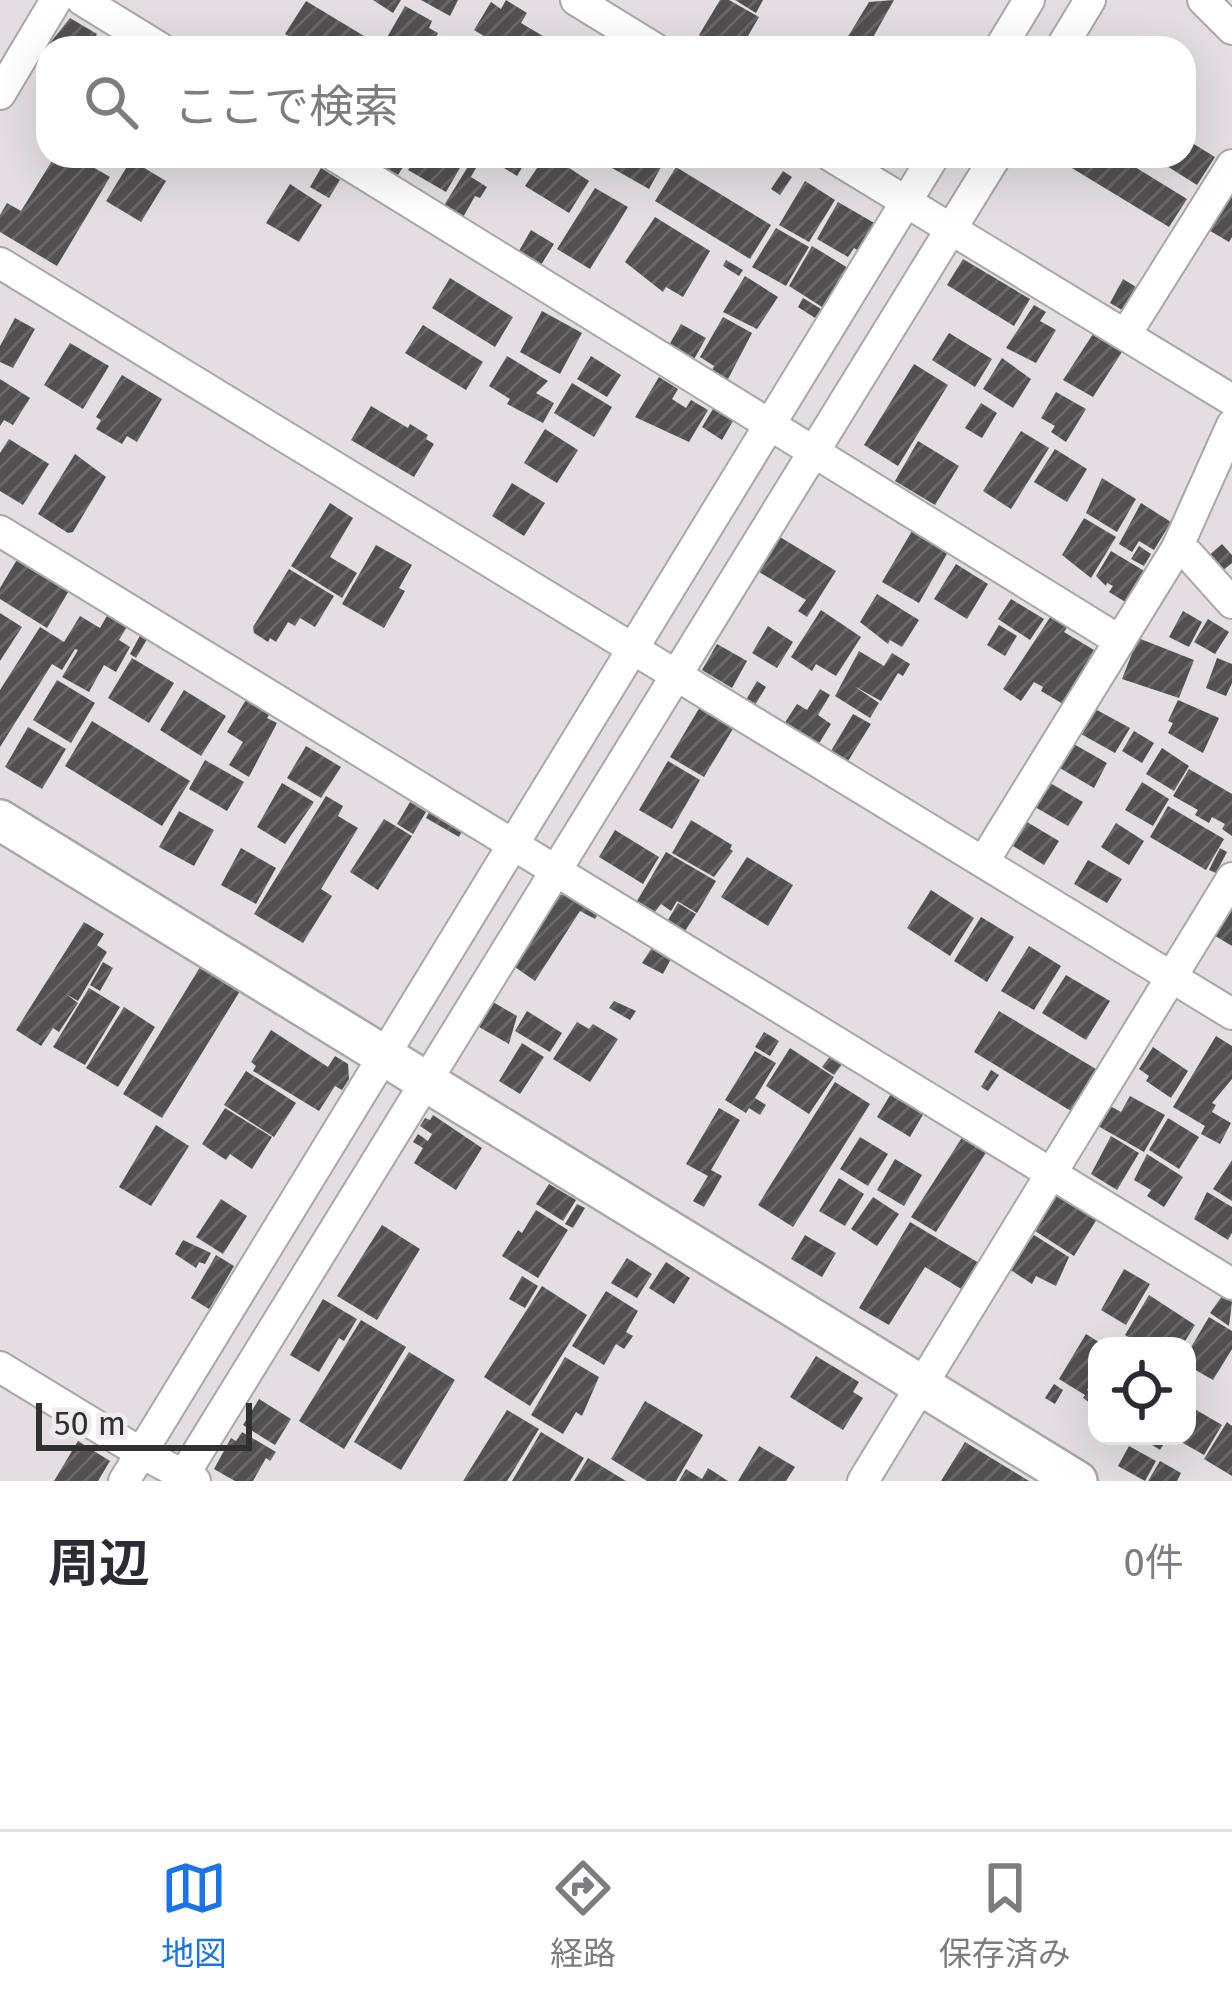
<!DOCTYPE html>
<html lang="ja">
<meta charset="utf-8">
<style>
:root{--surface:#fff;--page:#f7f7f7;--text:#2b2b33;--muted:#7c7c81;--line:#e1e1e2;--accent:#1a73e8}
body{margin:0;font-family:"Fira Sans","Noto Sans JP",sans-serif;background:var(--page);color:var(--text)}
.controls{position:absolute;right:36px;bottom:36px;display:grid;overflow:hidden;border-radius:24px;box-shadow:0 12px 48px #0002}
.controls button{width:108px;height:108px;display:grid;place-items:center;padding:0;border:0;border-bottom:3px solid var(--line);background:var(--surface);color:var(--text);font:60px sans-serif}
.scale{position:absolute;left:36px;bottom:30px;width:216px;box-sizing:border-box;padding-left:12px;border:6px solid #313031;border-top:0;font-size:33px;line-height:42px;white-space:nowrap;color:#313031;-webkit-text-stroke:9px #efebee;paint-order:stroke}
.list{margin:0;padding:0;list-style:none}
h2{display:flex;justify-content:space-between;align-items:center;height:156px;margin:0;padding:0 48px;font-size:51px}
h2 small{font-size:39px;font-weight:400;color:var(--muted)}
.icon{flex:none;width:66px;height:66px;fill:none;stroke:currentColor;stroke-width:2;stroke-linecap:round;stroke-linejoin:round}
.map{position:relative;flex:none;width:1232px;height:1481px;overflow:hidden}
.search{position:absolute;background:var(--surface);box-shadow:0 12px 48px #0002;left:36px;right:36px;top:36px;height:132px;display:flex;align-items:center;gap:30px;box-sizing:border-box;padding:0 42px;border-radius:36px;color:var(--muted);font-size:45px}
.sheet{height:348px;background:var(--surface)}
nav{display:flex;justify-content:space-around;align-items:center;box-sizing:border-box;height:168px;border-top:3px solid var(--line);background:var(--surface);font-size:33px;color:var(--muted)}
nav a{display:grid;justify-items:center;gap:6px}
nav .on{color:var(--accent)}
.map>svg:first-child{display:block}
.building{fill:url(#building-hatch)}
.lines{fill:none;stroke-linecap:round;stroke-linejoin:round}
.street-casing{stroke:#aba6a9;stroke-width:34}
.secondary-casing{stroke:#aba6a9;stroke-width:44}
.street{stroke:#fff;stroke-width:30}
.secondary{stroke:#fff;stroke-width:39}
</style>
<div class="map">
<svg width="1232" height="1481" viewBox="0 0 1232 1481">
<defs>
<pattern id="building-hatch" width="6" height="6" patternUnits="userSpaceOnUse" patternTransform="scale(3)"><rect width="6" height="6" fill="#535052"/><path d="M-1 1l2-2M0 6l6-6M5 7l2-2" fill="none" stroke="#696768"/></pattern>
</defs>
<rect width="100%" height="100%" fill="#e2dee1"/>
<!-- building -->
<g class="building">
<path d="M373,0H401L393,13Z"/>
<path d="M421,0H458L450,16Z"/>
<path d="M506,0L527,13L521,23L548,39L542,48H504L474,30L491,2L501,9Z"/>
<path d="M720,0H729L759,17L741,48H712L708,46L711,42L699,35Z"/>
<path d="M735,0H763L756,13Z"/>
<path d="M894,0L867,48H841L869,2Z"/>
<path d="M306,1L384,48H309L285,34Z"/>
<path d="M405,6L432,21L429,28L438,33L430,48H397L385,41Z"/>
<path d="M70,18L97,34L89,48H46Z"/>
<path d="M1184,138L1215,157L1197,185L1151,156H1184Z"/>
<path d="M55,156H74L110,177L57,266L0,232V215L7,203L21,211Z"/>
<path d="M145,156H171L165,167Z"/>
<path d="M379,156H410L398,175L376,162Z"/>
<path d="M416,156H467L446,192L408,170Z"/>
<path d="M485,156H529L517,176Z"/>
<path d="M545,156H551L589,181L569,213L525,186Z"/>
<path d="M609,156H667L649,189L605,164Z"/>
<path d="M1052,156H1117L1187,199L1169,227Z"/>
<path d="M131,160L166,181L141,222L106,201Z"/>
<path d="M469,165L476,168L471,177L487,187L480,198L475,196L462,219L443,207Z"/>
<path d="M676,167L771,225L750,259L655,201Z"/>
<path d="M321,168L340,180L329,198L310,187Z"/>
<path d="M783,171L792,177L780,195L771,189Z"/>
<path d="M805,181L835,200L809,242L779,225Z"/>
<path d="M290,184L322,205L299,242L266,223Z"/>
<path d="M1232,186V237L1229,242L1207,229Z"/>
<path d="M595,188L628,207L590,269L557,249Z"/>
<path d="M838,202L876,224L859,251L854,248L848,257L817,239Z"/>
<path d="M655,217L710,251L683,297L666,287L663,292L625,262Z"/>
<path d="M776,228L809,247L786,286L752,267Z"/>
<path d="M531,230L554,244L541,265L519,251Z"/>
<path d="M812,246L848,268L822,307L789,286Z"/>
<path d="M963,259L1030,299L1014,326L947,285Z"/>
<path d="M726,260L743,270L739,276L723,266Z"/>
<path d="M745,276L778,297L757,329L723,312Z"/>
<path d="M450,278L513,317L495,347L432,308Z"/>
<path d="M1123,279L1136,287L1122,310L1110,303Z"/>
<path d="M803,298L821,309L815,318L798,307Z"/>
<path d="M1034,305L1046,312L1040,321L1056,330L1036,363L1006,348Z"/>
<path d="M542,311L582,333L560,374L520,352Z"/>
<path d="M723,317L752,333L727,381L711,372L714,366L700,357Z"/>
<path d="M15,318L35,329L13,368L0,362V346Z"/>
<path d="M681,324L706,338L693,361L668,347Z"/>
<path d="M423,325L483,362L466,390L405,353Z"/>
<path d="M949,333L992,359L975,387L932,360Z"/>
<path d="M1093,334L1122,352L1093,397L1063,380Z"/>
<path d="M70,343L109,366L83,409L44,385Z"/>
<path d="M507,356L548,381L536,393L554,403L543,423L507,404L510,399L489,386Z"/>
<path d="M591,356L621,375L607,397L577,379Z"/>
<path d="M1002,358L1031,379L1013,408L983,389Z"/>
<path d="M914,364L948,385L898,466L864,445Z"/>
<path d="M122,375L162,399L137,442L127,436L122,444L96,429L101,420L96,417Z"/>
<path d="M659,377L678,389L672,399L686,408L691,400L708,410L689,442L635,417Z"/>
<path d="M0,379L30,398L13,425L4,420L0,426Z"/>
<path d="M572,383L612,407L594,437L554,413Z"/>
<path d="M1056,392L1086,409L1066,442L1051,432L1055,426L1041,418Z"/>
<path d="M981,403L997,413L982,438L965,428Z"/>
<path d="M371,406L408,428L410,424L428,435L426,439L434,444L414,477L351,440Z"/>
<path d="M713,409L733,421L722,440L702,427Z"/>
<path d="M545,429L578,450L557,483L524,463Z"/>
<path d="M1021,431L1049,448L1011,509L983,491Z"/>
<path d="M9,439L49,464L23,505L0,491V453Z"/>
<path d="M918,441L959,466L935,505L895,481Z"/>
<path d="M1055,449L1087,469L1067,502L1034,482Z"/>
<path d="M75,454L106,477L73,532L68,533L38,514Z"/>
<path d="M1102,478L1136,499L1117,532L1086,513Z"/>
<path d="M512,483L545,503L524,536L492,516Z"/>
<path d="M330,503L353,518L330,557L357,573L342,598L291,566Z"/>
<path d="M1141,503L1171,522L1154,550L1139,541L1132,552L1119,544Z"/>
<path d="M1084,518L1116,537L1091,578L1062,555Z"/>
<path d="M912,531L948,552L919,603L882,582Z"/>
<path d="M780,537L836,571L807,617L798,611L806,600L759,572Z"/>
<path d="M1222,544L1232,555V563L1222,571L1208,556Z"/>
<path d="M376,545L412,565L399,588L405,591L384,628L342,604Z"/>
<path d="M1139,546L1151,554L1144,566L1131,559Z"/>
<path d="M1111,551L1146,572L1127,603L1109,592L1113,586L1107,583L1106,586L1096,576Z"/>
<path d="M18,558L70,589L47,628L0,599V588Z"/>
<path d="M956,564L988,584L967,619L934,599Z"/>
<path d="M289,569L334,596L315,627L300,618L295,626L288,622L276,642L270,638L268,642L254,633L253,627Z"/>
<path d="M877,594L919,620L902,647L890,640L888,644L860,622Z"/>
<path d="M1011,599L1044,619L1030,640L998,619Z"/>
<path d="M821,610L861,637L836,676L816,664L812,671L791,657Z"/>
<path d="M1183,611L1202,622L1189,647L1169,637Z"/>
<path d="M0,613L22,627L0,661Z"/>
<path d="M108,614L128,625L119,640L130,647L116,672L104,665L89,692L62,677L78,650L75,649L62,670L52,664L0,747V690L40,627L64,642L80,616L100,628Z"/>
<path d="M1051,616L1068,626L1064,632L1094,650L1063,704L1041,691L1043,687L1034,682L1021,701L1003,689Z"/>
<path d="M1208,619L1229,632L1215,654L1194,642Z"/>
<path d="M999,625L1017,636L1005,656L987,645Z"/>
<path d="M768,626L793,642L777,668L752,653Z"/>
<path d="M142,632L149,636L136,658L130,654Z"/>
<path d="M1138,638L1194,660L1179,698L1122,679Z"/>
<path d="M717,644L747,661L732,688L702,670Z"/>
<path d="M859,651L884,666L892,653L910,664L903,676L898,673L881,701L854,686L879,703L870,718L835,696Z"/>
<path d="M132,658L174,683L149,723L108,698Z"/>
<path d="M1217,658L1232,664V683L1226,696L1206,688Z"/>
<path d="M57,680L95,703L71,743L33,720Z"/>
<path d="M757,681L766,687L755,705L746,700Z"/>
<path d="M820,689L830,695L818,715L831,724L818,745L784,724L797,704L807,710Z"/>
<path d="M184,690L226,716L201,756L160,730Z"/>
<path d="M247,698L271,712L267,718L277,723L249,777L229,765L243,742L227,732Z"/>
<path d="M1178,700L1219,718L1203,753L1168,733L1173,723L1168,721Z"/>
<path d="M700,707L734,727L704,777L670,757Z"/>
<path d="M1095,709L1130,728L1115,753L1081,734Z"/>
<path d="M853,714L871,724L848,761L831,751Z"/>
<path d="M92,721L190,781L162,826L65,766Z"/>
<path d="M28,727L66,749L42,789L5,767Z"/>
<path d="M1134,731L1154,743L1142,763L1122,751Z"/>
<path d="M1072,743L1107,763L1094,788L1058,767Z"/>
<path d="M306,746L341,767L321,798L287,778Z"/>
<path d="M1162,748L1189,766L1174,791L1146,774Z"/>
<path d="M205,760L244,782L227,811L189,789Z"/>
<path d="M668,761L700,780L672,829L639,810Z"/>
<path d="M1189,769L1232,794V836L1222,829L1225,824L1212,817L1209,823L1195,815L1198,810L1173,796Z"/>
<path d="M1142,782L1169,799L1153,826L1125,810Z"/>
<path d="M282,783L314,802L285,844L257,827Z"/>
<path d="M1050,783L1083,802L1068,826L1035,807Z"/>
<path d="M326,796L343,806L338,816L358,828L321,889L332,896L303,943L254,914Z"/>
<path d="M410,802L426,812L413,834L397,824Z"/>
<path d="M1168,806L1224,839L1206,870L1150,837Z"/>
<path d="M430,810L463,830L459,837L426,818Z"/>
<path d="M179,811L214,830L194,866L159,847Z"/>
<path d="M384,819L412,836L378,890L350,872Z"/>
<path d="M691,820L732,845L730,849L733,851L714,877L672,853Z"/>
<path d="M1027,822L1059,841L1044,865L1013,846Z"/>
<path d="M1116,823L1144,841L1129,865L1101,847Z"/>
<path d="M615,830L659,857L643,884L599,857Z"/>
<path d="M241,848L276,868L256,904L221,885Z"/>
<path d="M1220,848L1227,852L1216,873L1209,870Z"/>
<path d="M666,852L716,881L697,913L677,901L671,911L661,904L655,912L637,901Z"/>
<path d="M747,857L793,885L768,926L721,897Z"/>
<path d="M1088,860L1122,879L1107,903L1074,884Z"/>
<path d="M931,890L974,918L950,956L907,928Z"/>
<path d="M570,894L599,913L595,919L580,911L535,981L515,967L558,895Z"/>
<path d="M1232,902V946L1212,934Z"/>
<path d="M678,903L696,914L685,931L668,920Z"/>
<path d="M981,917L1014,937L987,982L954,961Z"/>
<path d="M84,922L104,934L97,945L107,952L78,1001L66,994L78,1003L59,1032L53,1028L41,1046L16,1030Z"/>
<path d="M653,946L672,957L663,974L642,963Z"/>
<path d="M1029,946L1061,966L1034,1010L1001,991Z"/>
<path d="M103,962L113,968L100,991L90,985Z"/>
<path d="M200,967L240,991L162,1118L123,1094Z"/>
<path d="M1066,975L1110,1001L1086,1040L1042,1013Z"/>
<path d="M89,988L120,1007L85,1065L53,1047Z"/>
<path d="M614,1001L636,1011L630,1020L609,1008Z"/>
<path d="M493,1002L517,1016L509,1044L479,1027Z"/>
<path d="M124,1007L155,1027L118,1087L86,1068Z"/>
<path d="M527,1011L562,1033L550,1052L515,1031Z"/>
<path d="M999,1011L1096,1069L1071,1111L974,1052Z"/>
<path d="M577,1022L589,1029L593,1024L618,1039L590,1082L553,1059Z"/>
<path d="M271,1030L328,1067L335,1056L348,1064L349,1079L342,1090L335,1086L319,1111L253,1071L256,1066L251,1062Z"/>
<path d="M764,1032L779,1041L770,1056L755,1047Z"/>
<path d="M1216,1036L1232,1046V1079L1212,1103L1216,1105L1212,1112L1231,1123L1220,1144L1201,1134L1205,1126L1173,1107Z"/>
<path d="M522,1043L544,1057L520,1094L499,1081Z"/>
<path d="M1153,1047L1188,1071L1171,1098L1146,1081L1149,1076L1139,1069Z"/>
<path d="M790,1048L834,1077L809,1114L766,1086Z"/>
<path d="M755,1051L776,1063L755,1098L766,1105L760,1115L749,1108L746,1113L725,1100Z"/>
<path d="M831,1055L843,1063L834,1075L822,1067Z"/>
<path d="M991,1070L999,1075L988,1091L981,1087Z"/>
<path d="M246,1071L296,1103L274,1137L224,1105Z"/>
<path d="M835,1082L870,1104L793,1227L758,1205Z"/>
<path d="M892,1092L925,1111L910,1137L877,1117Z"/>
<path d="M1130,1096L1165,1115L1144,1152L1098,1126L1110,1106L1121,1112Z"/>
<path d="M225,1108L272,1137L252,1169L230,1154L226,1160L202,1144Z"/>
<path d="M719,1108L740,1120L711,1170L722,1176L704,1207L693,1201L708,1176L686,1164Z"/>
<path d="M433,1115L482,1148L456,1190L414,1163L423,1148L413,1142L418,1134L428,1141L432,1134L420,1126L425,1118L430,1120Z"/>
<path d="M1168,1118L1199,1137L1179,1169L1149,1150Z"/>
<path d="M156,1125L189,1146L151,1206L119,1187Z"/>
<path d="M963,1136L987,1151L936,1232L911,1217Z"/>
<path d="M1111,1136L1139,1153L1117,1190L1091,1174Z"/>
<path d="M860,1137L888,1154L868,1186L840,1169Z"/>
<path d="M1147,1154L1183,1177L1164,1207L1147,1196L1151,1190L1134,1180Z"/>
<path d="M895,1159L922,1175L904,1206L877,1190Z"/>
<path d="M1232,1160V1201L1213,1189Z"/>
<path d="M839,1178L864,1194L845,1226L819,1211Z"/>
<path d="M549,1184L576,1200L563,1221L536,1204Z"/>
<path d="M1207,1192L1232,1207V1233L1228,1240L1194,1219Z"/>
<path d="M1059,1196L1097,1219L1074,1256L1032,1229L1051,1197Z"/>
<path d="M873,1197L899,1214L877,1246L851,1229Z"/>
<path d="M221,1199L247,1216L223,1254L196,1237Z"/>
<path d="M577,1204L585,1208L573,1228L565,1224Z"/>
<path d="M536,1210L568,1230L538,1278L502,1256L518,1230L522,1233Z"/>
<path d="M910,1222L979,1263L963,1290L925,1267L889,1325L859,1308Z"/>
<path d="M382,1225L420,1249L377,1320L337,1296Z"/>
<path d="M805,1235L836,1253L822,1277L791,1259Z"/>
<path d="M1034,1235L1069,1257L1056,1286L1036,1276L1032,1284L1009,1269Z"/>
<path d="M183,1240L211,1253L205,1264L199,1262L196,1268L175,1254Z"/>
<path d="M216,1255L234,1266L209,1309L191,1298Z"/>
<path d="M627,1258L652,1274L637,1298L611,1283Z"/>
<path d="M666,1262L690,1278L674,1304L649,1288Z"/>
<path d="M1124,1269L1150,1284L1126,1325L1101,1310Z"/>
<path d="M522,1276L538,1286L525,1308L509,1299Z"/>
<path d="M542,1286L587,1315L530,1406L484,1377Z"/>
<path d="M606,1291L638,1311L626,1332L633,1336L624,1349L616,1344L604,1365L572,1346Z"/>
<path d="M1149,1295L1195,1325L1182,1346H1143L1125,1335Z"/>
<path d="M1222,1296L1232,1302L1229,1326L1210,1313Z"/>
<path d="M323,1299L357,1319L344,1341L339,1338L319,1372L290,1355Z"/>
<path d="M1209,1317L1232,1331V1349L1213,1380L1187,1365V1354Z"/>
<path d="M361,1320L406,1347L344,1449L299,1421Z"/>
<path d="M1086,1334L1105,1346H1097V1374L1087,1390L1095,1395L1090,1403L1083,1398L1085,1395L1059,1379Z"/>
<path d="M409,1352L455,1380L401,1470L354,1442Z"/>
<path d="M816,1356L859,1382L853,1392L863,1398L843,1430L790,1397Z"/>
<path d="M565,1357L599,1377L582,1416L576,1412L563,1434L531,1415Z"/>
<path d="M1054,1384L1063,1390L1055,1404L1045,1398Z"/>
<path d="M259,1399L291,1419L275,1445L243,1425Z"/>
<path d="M645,1401L703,1435L676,1481H647L611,1459Z"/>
<path d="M1193,1408L1222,1425L1204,1455L1171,1436H1187V1419Z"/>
<path d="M507,1410L539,1429L507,1481H463Z"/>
<path d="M1227,1422L1232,1426V1476L1204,1459Z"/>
<path d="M242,1432L276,1452L270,1461L266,1458L253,1481H235L214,1469L231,1438L236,1441Z"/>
<path d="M541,1432L584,1458L570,1481H512Z"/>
<path d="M1138,1436H1169L1160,1450Z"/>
<path d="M78,1441L110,1461L98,1481H54Z"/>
<path d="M965,1442L1029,1481H941Z"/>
<path d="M759,1446L795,1467L786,1481H738Z"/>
<path d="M1129,1446L1156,1461L1145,1481L1118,1466Z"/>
<path d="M588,1458L626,1481H574Z"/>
<path d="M1160,1461L1181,1473L1177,1481H1148Z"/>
<path d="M708,1468L728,1481H679L686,1469L702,1479Z"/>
</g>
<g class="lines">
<defs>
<g id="street">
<path d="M82,0L160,48"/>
<path d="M576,0L654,48"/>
<path d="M1203,0L1232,29"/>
<path d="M1000,48L1029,0"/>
<path d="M1061,48L1090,0"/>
<path d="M0,94L56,0"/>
<path d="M335,156L1120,641"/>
<path d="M831,156L1232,400"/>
<path d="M0,263L1232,1014"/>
<path d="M1126,334L1232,165"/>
<path d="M0,531L1232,1284"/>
<path d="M1177,548L1189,555L1232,603"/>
<path d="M984,861L1177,548L1232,425"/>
<path d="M0,1367L141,1453L195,1481"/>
<path d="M124,1481L934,156"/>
<path d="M180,1481L996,156"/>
<path d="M863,1481L1232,878"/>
</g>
<path id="secondary" d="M0,820L1077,1481"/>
</defs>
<!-- street casing -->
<use href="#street" class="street-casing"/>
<!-- secondary casing -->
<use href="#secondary" class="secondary-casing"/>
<!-- street -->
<use href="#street" class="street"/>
<!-- secondary -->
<use href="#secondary" class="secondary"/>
</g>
</svg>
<div class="controls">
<button><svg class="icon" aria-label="locate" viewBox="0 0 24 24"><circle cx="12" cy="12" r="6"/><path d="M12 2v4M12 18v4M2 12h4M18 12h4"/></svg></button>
</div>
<div class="scale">50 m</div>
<div class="search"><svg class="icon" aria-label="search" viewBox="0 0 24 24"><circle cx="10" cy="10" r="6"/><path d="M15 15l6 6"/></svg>ここで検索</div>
</div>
<section class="sheet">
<h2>周辺<small>0件</small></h2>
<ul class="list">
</ul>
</section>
<nav>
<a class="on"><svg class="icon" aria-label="map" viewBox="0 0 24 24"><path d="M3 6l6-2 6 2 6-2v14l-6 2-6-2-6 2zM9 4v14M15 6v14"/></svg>地図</a>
<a><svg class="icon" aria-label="directions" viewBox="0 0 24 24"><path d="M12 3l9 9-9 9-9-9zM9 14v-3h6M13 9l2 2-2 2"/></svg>経路</a>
<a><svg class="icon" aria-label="saved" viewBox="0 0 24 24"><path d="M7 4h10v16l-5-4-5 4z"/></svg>保存済み</a>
</nav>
